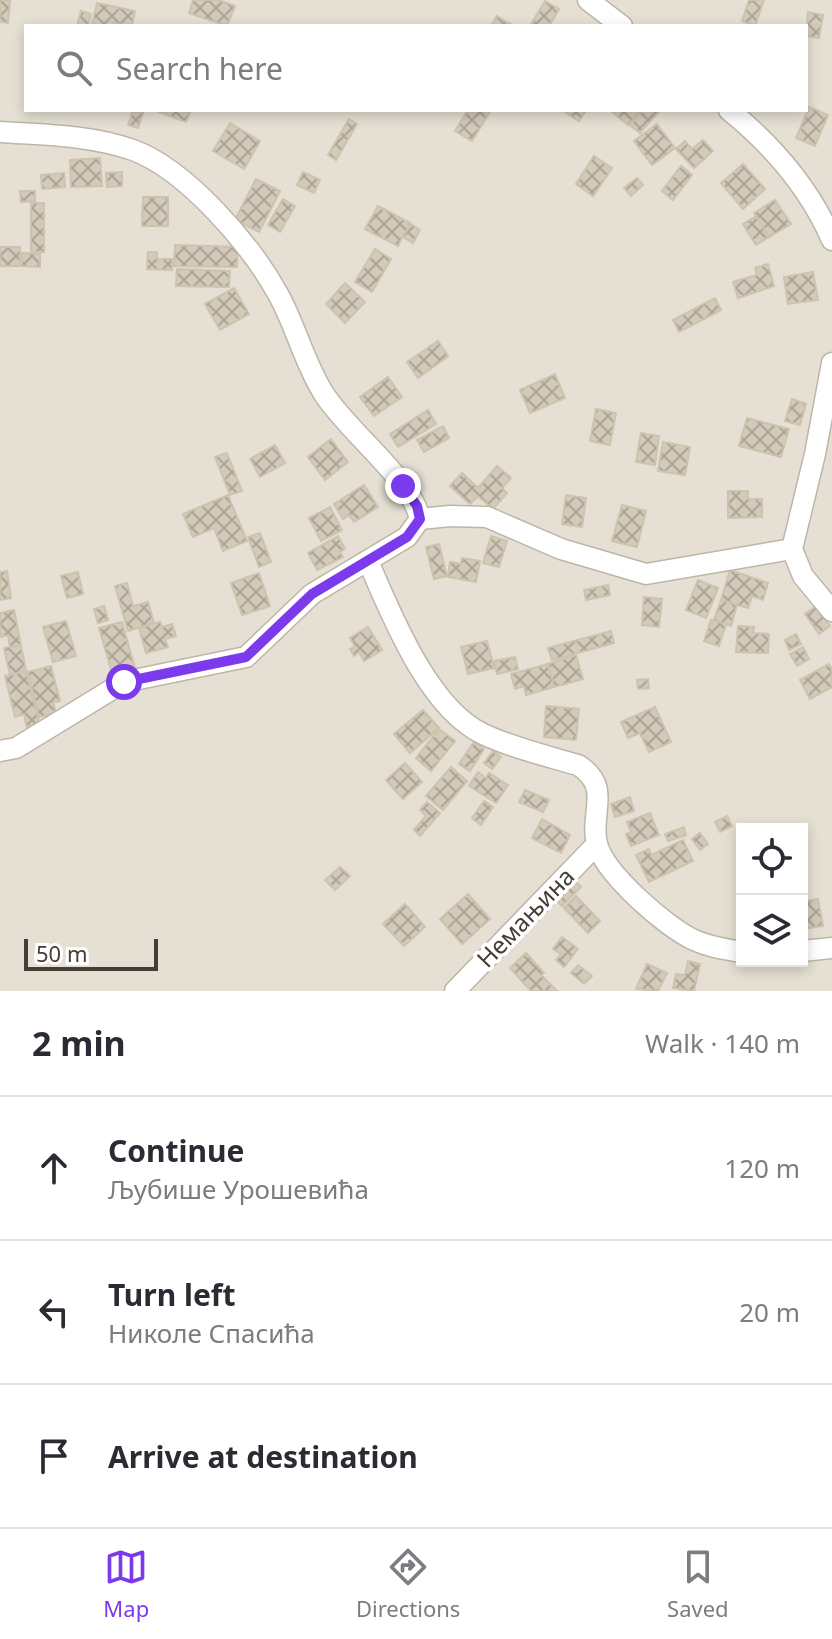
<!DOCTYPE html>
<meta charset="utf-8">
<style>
:root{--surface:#fff;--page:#f2f2f3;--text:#2b2b33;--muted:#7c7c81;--line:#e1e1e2;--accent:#7c3aed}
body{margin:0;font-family:"Noto Sans",sans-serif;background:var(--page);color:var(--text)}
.controls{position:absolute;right:24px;bottom:24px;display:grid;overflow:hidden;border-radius:0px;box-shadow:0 4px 12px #0003}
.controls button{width:72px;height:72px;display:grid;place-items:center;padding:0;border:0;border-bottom:2px solid var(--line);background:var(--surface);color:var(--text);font:40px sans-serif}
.scale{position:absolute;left:24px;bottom:20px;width:134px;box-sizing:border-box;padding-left:8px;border:4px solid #443e35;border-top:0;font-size:22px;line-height:28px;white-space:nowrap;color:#443e35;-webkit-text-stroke:6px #fff;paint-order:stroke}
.stop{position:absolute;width:24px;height:24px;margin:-18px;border:6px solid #7c3aed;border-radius:50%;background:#fff}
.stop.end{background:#7c3aed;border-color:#fff;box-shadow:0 2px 8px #0008}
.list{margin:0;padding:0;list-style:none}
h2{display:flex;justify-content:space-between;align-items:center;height:104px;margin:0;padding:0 32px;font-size:34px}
h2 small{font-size:26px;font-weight:400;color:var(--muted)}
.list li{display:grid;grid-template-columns:52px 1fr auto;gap:24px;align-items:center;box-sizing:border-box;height:144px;padding:0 32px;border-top:2px solid var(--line)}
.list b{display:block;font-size:30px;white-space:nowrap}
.list p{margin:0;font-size:26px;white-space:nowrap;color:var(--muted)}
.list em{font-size:26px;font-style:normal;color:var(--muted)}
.icon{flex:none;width:44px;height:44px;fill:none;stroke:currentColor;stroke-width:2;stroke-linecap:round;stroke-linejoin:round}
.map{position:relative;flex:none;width:832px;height:991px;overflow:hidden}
.search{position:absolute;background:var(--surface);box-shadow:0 4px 12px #0003;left:24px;right:24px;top:24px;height:88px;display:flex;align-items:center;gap:20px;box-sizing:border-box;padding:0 28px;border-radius:0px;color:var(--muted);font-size:30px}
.sheet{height:536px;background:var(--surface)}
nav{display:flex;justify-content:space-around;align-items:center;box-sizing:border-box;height:112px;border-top:2px solid var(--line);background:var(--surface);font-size:22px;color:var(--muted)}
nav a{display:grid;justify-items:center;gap:4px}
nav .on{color:var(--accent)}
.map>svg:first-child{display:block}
.residential{fill:#e5e0d3;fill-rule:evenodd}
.building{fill:url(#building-cross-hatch);stroke:#cdc3ae;stroke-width:2}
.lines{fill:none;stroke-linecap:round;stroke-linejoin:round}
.minor-casing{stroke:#bdb6a8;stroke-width:23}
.minor{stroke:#fff;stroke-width:20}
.route{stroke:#7c3aed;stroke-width:10}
.labels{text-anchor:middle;stroke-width:7;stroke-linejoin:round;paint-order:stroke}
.street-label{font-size:24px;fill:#443e35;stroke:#fff}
</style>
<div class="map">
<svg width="832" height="991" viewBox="0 0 832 991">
<defs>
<pattern id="building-cross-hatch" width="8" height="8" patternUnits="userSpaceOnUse" patternTransform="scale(2)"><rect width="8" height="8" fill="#d3caba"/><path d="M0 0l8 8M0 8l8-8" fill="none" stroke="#ada598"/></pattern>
</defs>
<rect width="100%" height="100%" fill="#f2eee5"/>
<!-- residential -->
<path class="residential" d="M0,0H832V991H0ZM26,26H806V110H26ZM742,829H802V961H742Z"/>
<!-- building -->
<g class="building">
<path d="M0,0L10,1L8,23L0,22Z"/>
<path d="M193,0H219L235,6L227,26L189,13Z"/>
<path d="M749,0H764L755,26L742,21Z"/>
<path d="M545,1L559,9L549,26H530Z"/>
<path d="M97,3L135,11L132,26L108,22L107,26L92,24Z"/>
<path d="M81,11L91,14L88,26H77Z"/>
<path d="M808,12L823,15L819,38L806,36Z"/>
<path d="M497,16L508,23L516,26H491Z"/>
<path d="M809,107L828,115L815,146L796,138Z"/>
<path d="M133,110H144L138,128L128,125Z"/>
<path d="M160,110H191L186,122L159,112Z"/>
<path d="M468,110H491L472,141L455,131Z"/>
<path d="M562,110H582L585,112L579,121Z"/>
<path d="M610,110H641L628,125Z"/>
<path d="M643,110H660L640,133L630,125Z"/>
<path d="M349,119L357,124L336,160L328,155Z"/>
<path d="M230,123L260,141L244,169L213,151Z"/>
<path d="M657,124L675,148L652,165L634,141Z"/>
<path d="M703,140L713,151L694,168L676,149L685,141L692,149Z"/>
<path d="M594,156L612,168L593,196L576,184Z"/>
<path d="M100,158L102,186L71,187L70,160Z"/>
<path d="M743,164L765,189L743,209L721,183Z"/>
<path d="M681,166L692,175L673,200L662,191Z"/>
<path d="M122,172V186L107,187L106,173Z"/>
<path d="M303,172L320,180L314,193L297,185Z"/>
<path d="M64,173L65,187L42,189L41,175Z"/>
<path d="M637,178L643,185L631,196L624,188Z"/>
<path d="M256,179L280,191L259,232L235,220Z"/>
<path d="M20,191H35V201L21,202Z"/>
<path d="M143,197H168V226H142Z"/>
<path d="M283,199L295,206L280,232L268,225Z"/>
<path d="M775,200L791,224L769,237L754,213Z"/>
<rect x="31" y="203" width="13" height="49"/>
<path d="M378,206L410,223L398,246L365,229Z"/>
<path d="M756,216L769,237L756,245L743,224Z"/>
<path d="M411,224L420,230L413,243L403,237Z"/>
<path d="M175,245L238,247L237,267L174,266Z"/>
<rect x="0" y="247" width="20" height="19"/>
<path d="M375,249L391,259L372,292L355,282Z"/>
<path d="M148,252H157V259H172V270L147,269Z"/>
<path d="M22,253L40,254V267L22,266Z"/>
<path d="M768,264L774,286L738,298L733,282L757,275L755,268Z"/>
<path d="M177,269L230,271L229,287L176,286Z"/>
<path d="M813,272L818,300L788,304L784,277Z"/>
<path d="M345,283L365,302L345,323L326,304Z"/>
<path d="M234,288L249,314L220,330L205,304Z"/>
<path d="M715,298L721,310L679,332L673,320Z"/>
<path d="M438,341L448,356L418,378L407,362Z"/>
<path d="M555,374L565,398L530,413L520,390Z"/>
<path d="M388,377L402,397L374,416L360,397Z"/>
<path d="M792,399L806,404L800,425L785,421Z"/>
<path d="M596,409L616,413L610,445L590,441Z"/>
<path d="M428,410L436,424L398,447L390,434Z"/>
<path d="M747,418L789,429L781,457L739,446Z"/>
<path d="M443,426L449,438L424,452L417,440Z"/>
<path d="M641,433L659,436L655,465L636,462Z"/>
<path d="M331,439L348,462L325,480L308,457Z"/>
<path d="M663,442L690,447L685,475L658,471Z"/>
<path d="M275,445L285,463L260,477L250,459Z"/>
<path d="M227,453L242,491L230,495L215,457Z"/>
<path d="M497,466L511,478L502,488L507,493L493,509L478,496L470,504L450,486L462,473L478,488Z"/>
<path d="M364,485L378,507L354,522L349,515L343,519L334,504Z"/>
<path d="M728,491H748V499H762V517L728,518Z"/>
<path d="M228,495L247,541L223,551L214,528L193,537L183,514Z"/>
<path d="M566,495L586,498L582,527L562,524Z"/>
<path d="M622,505L646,511L637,547L612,541Z"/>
<path d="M330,507L342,530L321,541L309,518Z"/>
<path d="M260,533L271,562L259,567L248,537Z"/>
<path d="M338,536L345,549L340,552L343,557L317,570L308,553Z"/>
<path d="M491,536L507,541L499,567L483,563Z"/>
<path d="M439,544L447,576L434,579L426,547Z"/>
<path d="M462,558L480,561L476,582L448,577L450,562L461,564Z"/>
<path d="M730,570L768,583L763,600L752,596L748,608L721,600Z"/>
<path d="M7,571L11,598L0,600V572Z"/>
<path d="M78,572L83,594L67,598L61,576Z"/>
<path d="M259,573L270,606L242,615L231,583Z"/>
<path d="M698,580L718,588L706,618L686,610Z"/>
<path d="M127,583L133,606L148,602L154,623L128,631L115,586Z"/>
<path d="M608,585L610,595L586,600L584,590Z"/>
<path d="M644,597L662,599L659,627L642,625Z"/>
<path d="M721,600L737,605L731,626L714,620Z"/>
<path d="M104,606L108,620L98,623L94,609Z"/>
<path d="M816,606L830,626L819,634L805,614Z"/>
<path d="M14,610L21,645L10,647L8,635L0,637V613Z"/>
<path d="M711,620L726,624L719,646L704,641Z"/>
<path d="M66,621L76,656L53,662L43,627Z"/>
<path d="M122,622L136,672L127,674L126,669L112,673L99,628Z"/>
<path d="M160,622L162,627L172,624L176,636L165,639L168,647L146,653L139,628Z"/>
<path d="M738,626L754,627L753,633L769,634L768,653L736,652Z"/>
<path d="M368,627L382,650L364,661L359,652L354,656L350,649L355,646L350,638Z"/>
<path d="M611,631L614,643L552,660L548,648Z"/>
<path d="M796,634L801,644L789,650L785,640Z"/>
<path d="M487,641L494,668L468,674L461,647Z"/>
<path d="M21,645L26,671L10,675L4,648Z"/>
<path d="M803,647L809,659L797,666L790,654Z"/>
<path d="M576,655L583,679L554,687L548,664Z"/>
<path d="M515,657L518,669L497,674L494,661Z"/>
<path d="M548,664L554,687L526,695L524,686L515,689L511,674Z"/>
<path d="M829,664L832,670V687L810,699L800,680Z"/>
<path d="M51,666L60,701L53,702L56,713L39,717L28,672Z"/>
<path d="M26,671L40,725L27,728L24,714L15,717L5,676Z"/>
<path d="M648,679L649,688L638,689L637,680Z"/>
<path d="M546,706L579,709L576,740L544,737Z"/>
<path d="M655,707L671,742L649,752L640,733L628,738L621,722Z"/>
<path d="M423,710L439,728L410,753L394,734Z"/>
<path d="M439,729L455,741L431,771L416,758Z"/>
<path d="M474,742L484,749L470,771L459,764Z"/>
<path d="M493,751L501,757L492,769L484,763Z"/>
<path d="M405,763L422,782L403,799L386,780Z"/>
<path d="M451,767L467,781L443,810L426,796Z"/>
<path d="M478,772L486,778L489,773L508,785L496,803L469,786Z"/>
<path d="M525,790L549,800L543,812L519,802Z"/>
<path d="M630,797L634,811L615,817L611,804Z"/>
<path d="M484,801L493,807L481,825L472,818Z"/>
<path d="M427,802L440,813L420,836L414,830L426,816L420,810Z"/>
<path d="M650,813L659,835L631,846L626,834L631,832L627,822Z"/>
<path d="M727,816L732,826L720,832L715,822Z"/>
<path d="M542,819L570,835L561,853L532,838Z"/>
<path d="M684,827L686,835L668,841L665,834Z"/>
<path d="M700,833L708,844L700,850L692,839Z"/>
<path d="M683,840L693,861L649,882L636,855L649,849L651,855Z"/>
<path d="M340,867L350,876L335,890L325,880Z"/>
<path d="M573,879L581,887L562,906L554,898Z"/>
<path d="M468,894L490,919L462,944L440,919Z"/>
<path d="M576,896L600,921L588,933L564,908Z"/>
<path d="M818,899L823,926L802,929V902Z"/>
<path d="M405,904L425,927L404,946L383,924Z"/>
<path d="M562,937L578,949L564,967L556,960L561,954L553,949Z"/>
<path d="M526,953L544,973L541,975L557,991H531L510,968Z"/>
<path d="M688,961L700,964L694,991L673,988L676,974L685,975Z"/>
<path d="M647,964L667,973L658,991L636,989Z"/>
<path d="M578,965L592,976L584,984L571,973Z"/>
</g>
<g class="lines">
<defs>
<g id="minor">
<path d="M588,0L622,26"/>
<path d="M729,110C772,145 810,189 832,240"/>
<path d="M0,132C45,135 90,135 133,150C187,170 251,245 278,294C296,326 304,363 324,394C348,432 411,478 420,519"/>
<path d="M832,363L815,454L792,549L803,576L832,611"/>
<path d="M368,561C391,614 428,708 483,734C513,748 547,756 578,765C613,787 589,814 597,844C605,874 666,927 694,940C709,947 725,949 742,952"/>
<path d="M0,751L16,748L124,682L246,657L312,594L407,537L420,519L450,516L487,517L561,549L646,574L792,549"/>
<path d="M802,951L832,948"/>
<path d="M455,991L597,844"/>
</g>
</defs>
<!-- minor casing -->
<use href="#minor" class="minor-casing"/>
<!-- minor -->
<use href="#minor" class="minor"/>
</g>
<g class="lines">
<!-- route -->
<path class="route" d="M124,682L246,657L312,594L407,537L420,519L417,506L403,486"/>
</g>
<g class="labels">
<!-- street labels -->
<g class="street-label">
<text transform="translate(526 918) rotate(-46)" y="8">Немањина</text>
</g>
</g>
</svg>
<div class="controls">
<button><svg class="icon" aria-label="locate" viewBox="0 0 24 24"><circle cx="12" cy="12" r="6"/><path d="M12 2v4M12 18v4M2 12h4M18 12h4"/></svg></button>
<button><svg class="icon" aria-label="layers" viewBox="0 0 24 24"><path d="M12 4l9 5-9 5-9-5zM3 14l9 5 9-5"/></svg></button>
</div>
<div class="scale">50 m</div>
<div class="stop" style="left:124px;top:682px"></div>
<div class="stop end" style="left:403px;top:486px"></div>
<div class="search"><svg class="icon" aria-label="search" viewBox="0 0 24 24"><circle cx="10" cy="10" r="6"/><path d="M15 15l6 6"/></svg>Search here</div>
</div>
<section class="sheet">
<h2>2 min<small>Walk · 140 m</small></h2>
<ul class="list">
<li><svg class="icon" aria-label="ahead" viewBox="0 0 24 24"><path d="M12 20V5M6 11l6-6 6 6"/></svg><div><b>Continue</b><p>Љубише Урошевића</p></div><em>120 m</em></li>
<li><svg class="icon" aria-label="left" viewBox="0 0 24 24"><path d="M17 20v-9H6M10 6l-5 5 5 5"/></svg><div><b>Turn left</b><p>Николе Спасића</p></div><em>20 m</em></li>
<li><svg class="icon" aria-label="arrive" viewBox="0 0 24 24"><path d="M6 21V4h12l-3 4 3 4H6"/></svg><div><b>Arrive at destination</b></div></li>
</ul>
</section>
<nav>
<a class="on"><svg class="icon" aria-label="map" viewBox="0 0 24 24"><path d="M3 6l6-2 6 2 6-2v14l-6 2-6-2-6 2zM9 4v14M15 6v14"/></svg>Map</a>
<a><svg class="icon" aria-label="directions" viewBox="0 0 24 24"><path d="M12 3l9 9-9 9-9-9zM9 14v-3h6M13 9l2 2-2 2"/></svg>Directions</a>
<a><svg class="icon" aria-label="saved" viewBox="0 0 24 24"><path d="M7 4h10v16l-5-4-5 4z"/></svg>Saved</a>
</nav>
